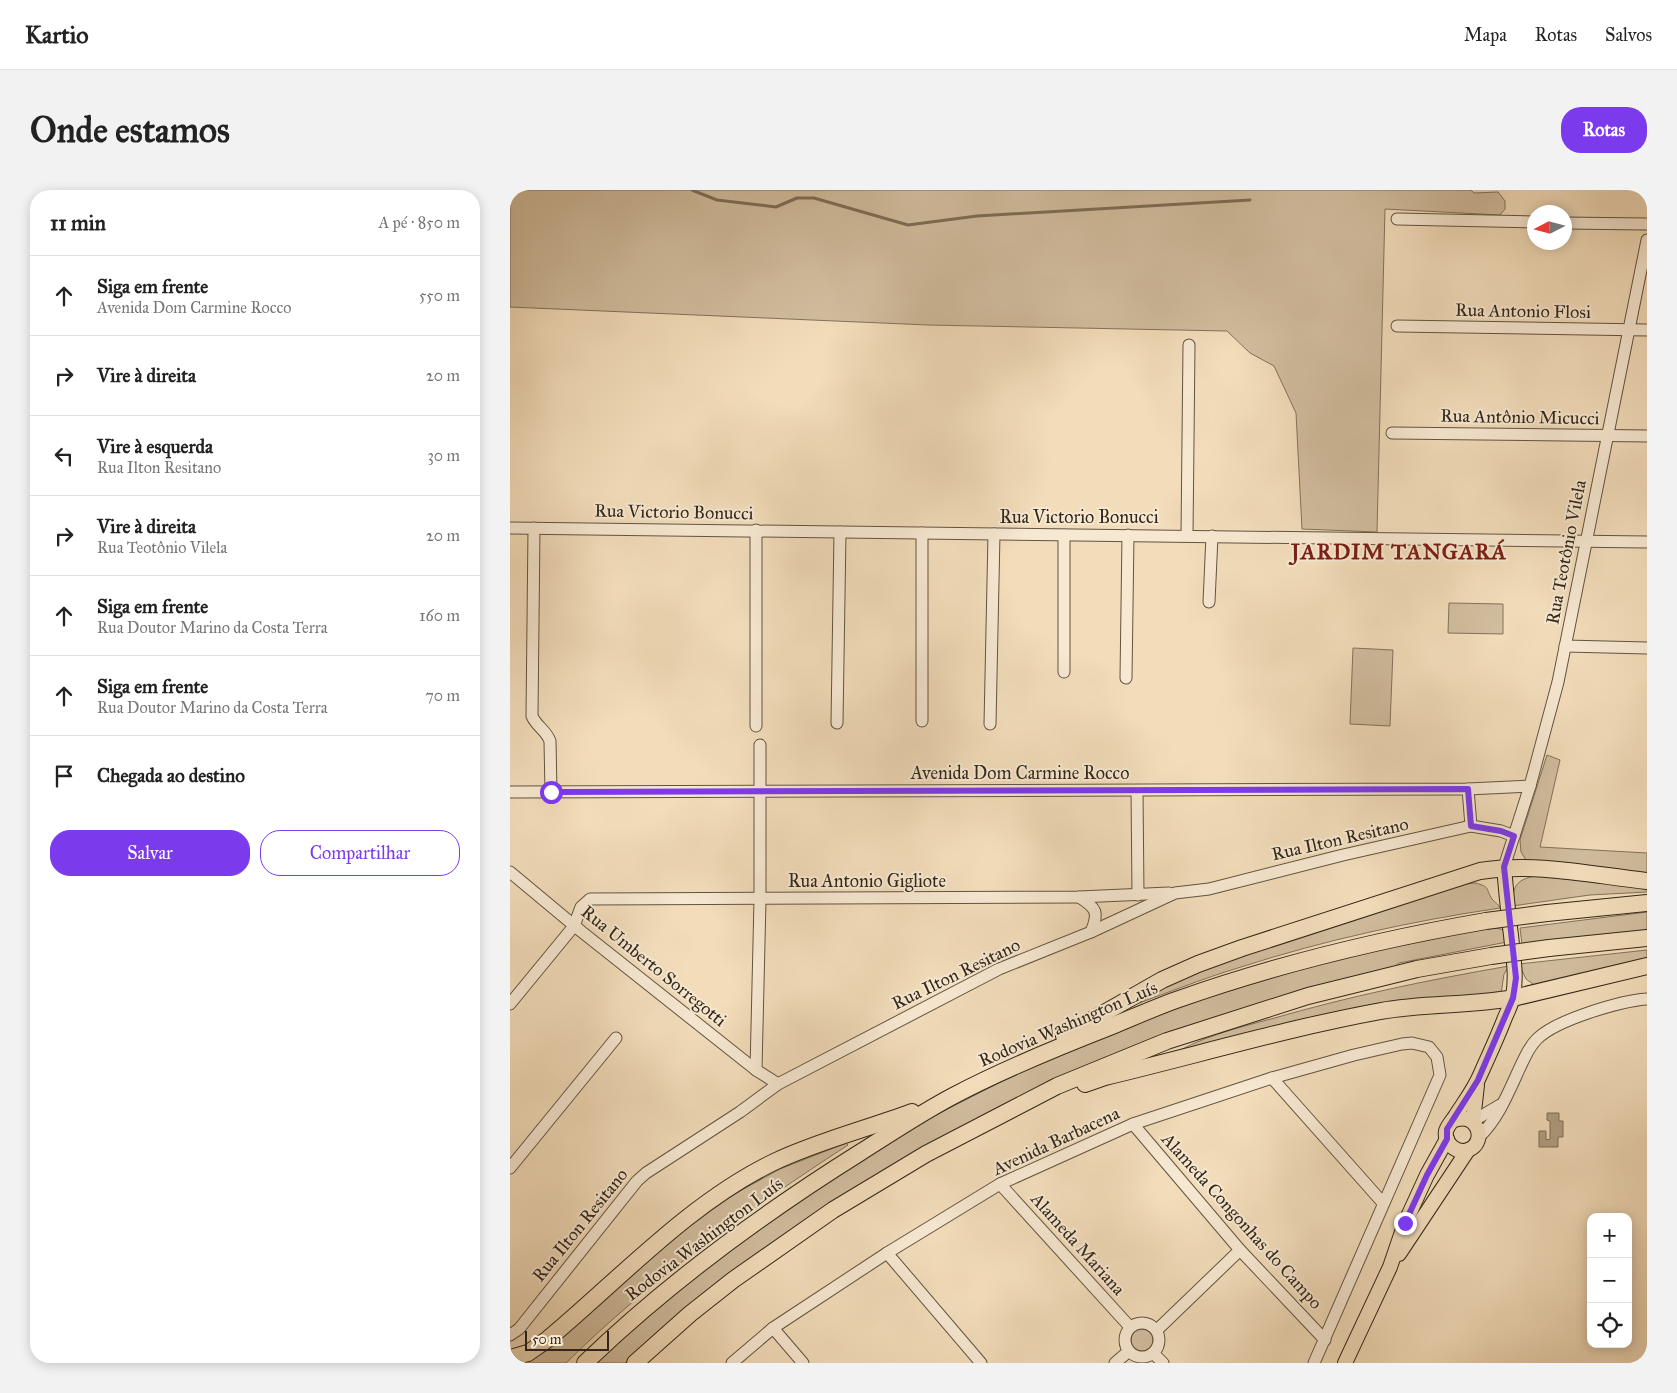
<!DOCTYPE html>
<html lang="pt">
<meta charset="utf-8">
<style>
:root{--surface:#fff;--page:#f2f2f2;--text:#222;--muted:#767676;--line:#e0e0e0;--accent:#7c3aed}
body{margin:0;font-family:"IM FELL Great Primer",serif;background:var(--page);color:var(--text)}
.controls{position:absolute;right:15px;bottom:15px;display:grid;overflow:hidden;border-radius:10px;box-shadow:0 2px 12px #0003}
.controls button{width:45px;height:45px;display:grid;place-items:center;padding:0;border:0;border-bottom:1px solid var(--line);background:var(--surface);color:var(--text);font:25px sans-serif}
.compass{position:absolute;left:1017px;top:15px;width:45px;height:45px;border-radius:50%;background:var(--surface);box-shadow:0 2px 12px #0003;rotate:264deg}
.scale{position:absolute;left:15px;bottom:12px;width:84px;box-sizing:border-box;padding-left:5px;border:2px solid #322718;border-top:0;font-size:14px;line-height:18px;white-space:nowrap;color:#322718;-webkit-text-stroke:4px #f7e8d2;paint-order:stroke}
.stop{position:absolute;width:15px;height:15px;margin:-11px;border:4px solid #7c3aed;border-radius:50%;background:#fff}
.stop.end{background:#7c3aed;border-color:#fff;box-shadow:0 1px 5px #0008}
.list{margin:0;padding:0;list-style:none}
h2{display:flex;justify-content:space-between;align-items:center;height:65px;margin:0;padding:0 20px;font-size:21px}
h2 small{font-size:16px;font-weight:400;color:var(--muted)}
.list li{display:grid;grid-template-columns:32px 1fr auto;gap:15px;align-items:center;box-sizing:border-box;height:80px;padding:0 20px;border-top:1px solid var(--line)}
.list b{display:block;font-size:19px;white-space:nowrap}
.list p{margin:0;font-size:16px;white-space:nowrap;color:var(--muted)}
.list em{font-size:16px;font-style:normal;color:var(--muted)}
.actions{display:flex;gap:10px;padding:15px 20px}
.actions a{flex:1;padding:11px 0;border:1px solid var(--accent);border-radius:20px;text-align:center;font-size:18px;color:var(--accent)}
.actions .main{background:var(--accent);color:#fff}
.icon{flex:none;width:28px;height:28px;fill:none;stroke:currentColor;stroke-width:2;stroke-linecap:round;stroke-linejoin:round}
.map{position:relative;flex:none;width:1137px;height:1173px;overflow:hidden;border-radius:20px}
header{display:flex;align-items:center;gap:30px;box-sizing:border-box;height:70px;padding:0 25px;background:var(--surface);border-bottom:1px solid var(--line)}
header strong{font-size:24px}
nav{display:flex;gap:28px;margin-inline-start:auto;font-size:18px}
.intro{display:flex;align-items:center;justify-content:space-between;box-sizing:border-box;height:120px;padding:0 30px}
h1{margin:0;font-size:35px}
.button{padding:12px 22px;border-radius:20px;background:var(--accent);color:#fff;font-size:18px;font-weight:700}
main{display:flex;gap:30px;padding:0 30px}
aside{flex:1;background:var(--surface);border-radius:20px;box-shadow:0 2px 12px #0003}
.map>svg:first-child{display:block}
.green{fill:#d1bd9e;stroke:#82725b}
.water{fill:#b19e83;stroke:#7e6e58}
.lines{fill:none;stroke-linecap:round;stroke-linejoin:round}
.stream{stroke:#7e6e58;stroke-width:3}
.minor-casing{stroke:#625440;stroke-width:13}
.major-casing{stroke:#322718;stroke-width:16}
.highway-casing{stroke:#322718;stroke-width:18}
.minor{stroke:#f7e8d2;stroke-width:11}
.major{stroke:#f2dcba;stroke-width:14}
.highway{stroke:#f2dcba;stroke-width:16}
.highway-bridge-casing{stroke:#322718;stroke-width:18;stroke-linecap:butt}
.highway-bridge{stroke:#f2dcba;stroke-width:16}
.route{stroke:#7c3aed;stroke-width:6}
.labels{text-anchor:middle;stroke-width:4;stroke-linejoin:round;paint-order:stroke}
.street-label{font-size:18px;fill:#322718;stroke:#f7e8d2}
.district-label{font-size:22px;font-weight:bold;letter-spacing:1px;fill:#7a1f14;stroke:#f7e8d2}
</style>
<header>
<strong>Kartio</strong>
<nav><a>Mapa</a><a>Rotas</a><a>Salvos</a></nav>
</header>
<div class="intro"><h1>Onde estamos</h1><a class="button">Rotas</a></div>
<main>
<aside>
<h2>11 min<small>A pé · 850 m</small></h2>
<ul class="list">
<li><svg class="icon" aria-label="ahead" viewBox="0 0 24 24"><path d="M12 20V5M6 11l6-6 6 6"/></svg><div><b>Siga em frente</b><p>Avenida Dom Carmine Rocco</p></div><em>550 m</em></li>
<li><svg class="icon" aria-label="right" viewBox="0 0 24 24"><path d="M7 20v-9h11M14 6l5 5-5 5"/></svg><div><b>Vire à direita</b></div><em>20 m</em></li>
<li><svg class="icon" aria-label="left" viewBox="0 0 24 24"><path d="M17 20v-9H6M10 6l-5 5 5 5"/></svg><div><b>Vire à esquerda</b><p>Rua Ilton Resitano</p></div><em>30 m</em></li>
<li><svg class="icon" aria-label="right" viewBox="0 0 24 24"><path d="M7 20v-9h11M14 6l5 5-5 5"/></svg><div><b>Vire à direita</b><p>Rua Teotônio Vilela</p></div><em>20 m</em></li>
<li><svg class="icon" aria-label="ahead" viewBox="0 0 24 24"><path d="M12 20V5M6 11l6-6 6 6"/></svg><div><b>Siga em frente</b><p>Rua Doutor Marino da Costa Terra</p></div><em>160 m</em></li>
<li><svg class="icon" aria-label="ahead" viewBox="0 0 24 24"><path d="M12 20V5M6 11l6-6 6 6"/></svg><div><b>Siga em frente</b><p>Rua Doutor Marino da Costa Terra</p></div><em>70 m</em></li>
<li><svg class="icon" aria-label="arrive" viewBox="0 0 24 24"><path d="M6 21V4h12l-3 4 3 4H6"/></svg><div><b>Chegada ao destino</b></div></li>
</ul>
<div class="actions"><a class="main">Salvar</a><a>Compartilhar</a></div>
</aside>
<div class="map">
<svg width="1137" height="1173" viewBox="0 0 1137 1173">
<rect width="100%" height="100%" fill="#f2dcba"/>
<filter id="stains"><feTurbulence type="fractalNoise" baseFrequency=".004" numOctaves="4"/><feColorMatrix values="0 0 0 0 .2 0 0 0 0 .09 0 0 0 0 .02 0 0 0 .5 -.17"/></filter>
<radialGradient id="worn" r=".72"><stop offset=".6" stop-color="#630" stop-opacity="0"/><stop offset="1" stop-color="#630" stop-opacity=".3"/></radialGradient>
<!-- green -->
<g class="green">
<path d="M0,0H961L964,3L988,2L995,11V19L990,25L875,19L867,342L792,339L786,223L764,176L740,163L717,141L418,135L0,117Z"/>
<path d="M939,413L993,414V444L938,443Z"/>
<path d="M843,458L883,460L880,536L840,534Z"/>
<path d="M1037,565L1050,570L1030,657L1137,663V685L1016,670L1011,662L1010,650Z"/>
<path d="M1025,686L1137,697V702L1080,705L1002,716C1003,697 1005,690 1025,686Z"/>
<path d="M965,693C981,697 975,698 982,709C985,713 988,713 990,718C902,731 815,750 731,777C691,789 652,805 613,819L649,796L702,774L956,694Z"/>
<path d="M1137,722V741L1012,754L1010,738Z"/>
<path d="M981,737L995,740L997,752L889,773L884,777L773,806L681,835L534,895L489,917L398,966L164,1130L115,1173H84L230,1049L389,944L508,883L664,818L823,769Z"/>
<path d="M1137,760V770L1027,797L1016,789L1009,774Z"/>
<path d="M999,776L994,784L991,804L658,867C688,848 726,838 761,829C840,806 918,790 999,776Z"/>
<path d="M336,953L338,955C238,1020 141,1089 56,1173H6L22,1169L38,1160L159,1050L208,1013L270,979Z"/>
<circle cx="632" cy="1150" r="11"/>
</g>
<!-- water -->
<path class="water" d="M1037,923H1049V931H1053V947H1048V957H1029V941H1036V950L1040,949V931L1037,930Z"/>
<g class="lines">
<!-- stream -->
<path class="stream" d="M182,0L207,10L266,17L287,8H304L398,35L467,26L740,10"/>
<defs>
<g id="minor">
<path d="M887,29L1024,32"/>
<path d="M1054,33L1137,34"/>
<path d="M887,136L1137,140"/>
<path d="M882,243L1137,246"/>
<path d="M0,338L1137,352"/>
<path d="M24,338L22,526C26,536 36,540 40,551L41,602"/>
<path d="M554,345V482"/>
<path d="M677,345L679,155"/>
<path d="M699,412L702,346"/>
<path d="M1055,456L1137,458"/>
<path d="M616,488L618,345"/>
<path d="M412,531V343"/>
<path d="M327,533L330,342"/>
<path d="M480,534L484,344"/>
<path d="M246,536V340"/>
<path d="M958,599L961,636"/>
<path d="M627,601L628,705"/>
<path d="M0,602L958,599L1020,596"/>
<path d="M994,677L1020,596L1048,492L1137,50"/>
<path d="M0,682L72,742L246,880L268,894"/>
<path d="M569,707C587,718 589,723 581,742"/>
<path d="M0,814L64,736L71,717L80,709L569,707L659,703"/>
<path d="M246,880L250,710V555"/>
<path d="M762,888L873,1013"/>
<path d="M963,931L990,915"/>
<path d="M623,934L730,1060L815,1150"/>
<path d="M969,947C992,925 1002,892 1016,865C1019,859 1023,853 1027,849C1046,830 1110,811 1137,809"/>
<path d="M0,978L106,848"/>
<path d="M490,994L620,1137"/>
<path d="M377,1063L471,1173"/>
<circle cx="632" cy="1150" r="17"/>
<path d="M263,1138L293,1173"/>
<path d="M647,1140L730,1060"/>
<path d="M0,1145L9,1139L127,991L136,983L230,922L268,894L489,779L581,742L665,703L699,699L833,665L961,636L991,641L1004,646"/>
<path d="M643,1163L653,1173"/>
<path d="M222,1173L263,1138L377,1063L490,994L623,934L762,888L844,865L892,854L902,853L919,857L927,867L930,885L804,1173"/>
<path d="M605,1173L619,1161"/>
</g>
<g id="major">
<path d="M942,931C968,919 978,953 958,960C946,964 934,953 936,941C938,935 943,930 946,925C955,911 965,898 971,883C979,865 987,848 994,830C997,822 1002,814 1003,806C1007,785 1003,766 1001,745C998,723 996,700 994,677"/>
<path d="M963,931L967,895"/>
<path d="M889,1064L958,960"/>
<path d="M835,1173L880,1077L895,1033L917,985L937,949"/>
</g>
<g id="highway">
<path d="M1037,723L1137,713"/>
<path d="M1039,758L1137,748"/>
<path d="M554,846L652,790L688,774L732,758L970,681C1025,672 1082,685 1137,691"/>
<path d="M575,894L595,887C687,865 778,838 871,821C915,813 959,816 1003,808L1137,776"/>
<path d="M0,1168L18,1163L38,1149C110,1089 179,1013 264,972C308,951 357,939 402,922"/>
<path d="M75,1173C159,1092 252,1024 351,962C381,943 411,923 443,906C494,879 548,857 602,836C624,827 646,817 669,809C768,774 872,749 976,731"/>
<path d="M125,1173L180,1124L223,1090L323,1020L416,964L547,896L657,851L798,806L907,779L981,766"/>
</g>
</defs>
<!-- minor casing -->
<use href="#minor" class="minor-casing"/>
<!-- major casing -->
<use href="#major" class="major-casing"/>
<!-- highway casing -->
<use href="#highway" class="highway-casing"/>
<!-- minor -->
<use href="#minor" class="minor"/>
<!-- major -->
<use href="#major" class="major"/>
<!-- highway -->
<use href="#highway" class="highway"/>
<defs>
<g id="highway-bridge">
<path d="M976,731L1037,723"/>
<path d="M981,766L1039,758"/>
</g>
</defs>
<!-- highway-bridge casing -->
<use href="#highway-bridge" class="highway-bridge-casing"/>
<!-- highway-bridge -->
<use href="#highway-bridge" class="highway-bridge"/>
</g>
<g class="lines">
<!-- route -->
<path class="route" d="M41,602L958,599L961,636L991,641L1004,646L994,677L1006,788L1003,808L968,890L937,939V949L917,985L895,1033"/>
</g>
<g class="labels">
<!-- street labels -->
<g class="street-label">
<text transform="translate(1013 121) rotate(1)" y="6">Rua Antonio Flosi</text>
<text transform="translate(1010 227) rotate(1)" y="6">Rua Antônio Micucci</text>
<text transform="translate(164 322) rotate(1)" y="6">Rua Victorio Bonucci</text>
<text x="569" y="333">Rua Victorio Bonucci</text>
<text transform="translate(1056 362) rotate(-79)" y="6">Rua Teotônio Vilela</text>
<text x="510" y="589">Avenida Dom Carmine Rocco</text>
<text transform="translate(830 649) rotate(-13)" y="6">Rua Ilton Resitano</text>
<text x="357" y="697">Rua Antonio Gigliote</text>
<text transform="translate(144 776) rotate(39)" y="6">Rua Umberto Sorregotti</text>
<text transform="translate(446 784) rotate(-26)" y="6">Rua Ilton Resitano</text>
<text transform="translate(558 834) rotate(-23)" y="6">Rodovia Washington Luís</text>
<text transform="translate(546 951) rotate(-25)" y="6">Avenida Barbacena</text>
<text transform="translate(732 1031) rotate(48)" y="6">Alameda Congonhas do Campo</text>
<text transform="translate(70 1035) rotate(-51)" y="6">Rua Ilton Resitano</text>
<text transform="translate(194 1049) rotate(-37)" y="6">Rodovia Washington Luís</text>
<text transform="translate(568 1054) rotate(48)" y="6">Alameda Mariana</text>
</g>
<!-- district labels -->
<g class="district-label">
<text x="889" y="369">JARDIM TANGARÁ</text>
</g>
</g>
<rect width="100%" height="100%" filter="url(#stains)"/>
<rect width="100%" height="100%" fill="url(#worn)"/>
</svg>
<div class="controls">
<button>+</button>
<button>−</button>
<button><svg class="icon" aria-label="locate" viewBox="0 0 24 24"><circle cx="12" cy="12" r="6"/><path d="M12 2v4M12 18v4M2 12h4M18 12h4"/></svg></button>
</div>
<svg class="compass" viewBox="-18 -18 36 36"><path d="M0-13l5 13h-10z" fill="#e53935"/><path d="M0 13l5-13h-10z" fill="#767676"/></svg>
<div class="scale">50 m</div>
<div class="stop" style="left:41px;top:602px"></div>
<div class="stop end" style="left:895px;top:1033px"></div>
</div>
</main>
